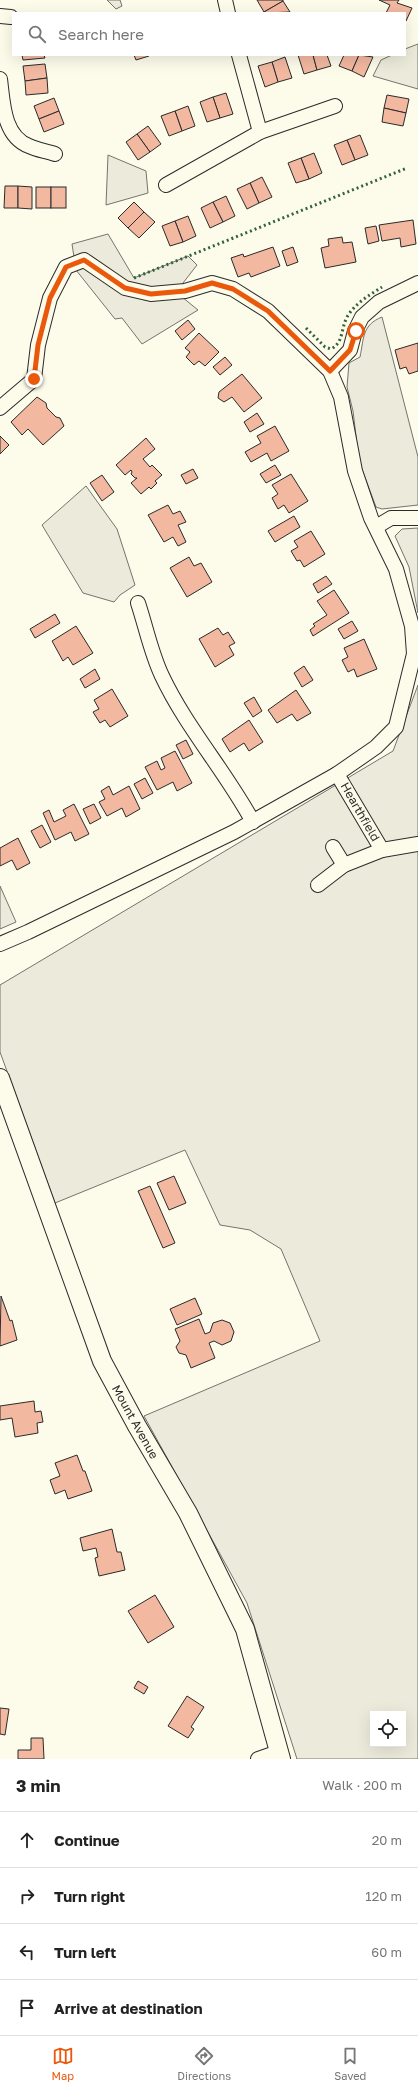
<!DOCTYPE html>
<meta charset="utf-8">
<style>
:root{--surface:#fff;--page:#f2f2f2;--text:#222;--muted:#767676;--line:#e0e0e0;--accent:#ea580c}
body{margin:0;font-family:"Golos Text",sans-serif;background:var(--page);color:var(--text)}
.controls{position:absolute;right:12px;bottom:12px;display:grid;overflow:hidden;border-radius:0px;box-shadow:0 4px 16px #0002}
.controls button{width:36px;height:36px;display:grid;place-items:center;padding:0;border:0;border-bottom:1px solid var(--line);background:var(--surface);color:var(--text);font:20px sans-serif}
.stop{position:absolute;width:12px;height:12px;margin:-9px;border:3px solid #ea580c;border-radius:50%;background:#fff}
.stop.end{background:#ea580c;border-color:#fff;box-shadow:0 1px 4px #0008}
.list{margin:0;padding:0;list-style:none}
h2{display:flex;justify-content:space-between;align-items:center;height:52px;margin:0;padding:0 16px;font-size:17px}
h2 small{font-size:13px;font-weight:400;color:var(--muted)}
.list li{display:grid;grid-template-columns:26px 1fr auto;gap:12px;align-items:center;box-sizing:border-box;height:56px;padding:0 16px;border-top:1px solid var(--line)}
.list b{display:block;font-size:15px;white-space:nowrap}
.list em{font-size:13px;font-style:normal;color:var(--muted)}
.icon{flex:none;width:22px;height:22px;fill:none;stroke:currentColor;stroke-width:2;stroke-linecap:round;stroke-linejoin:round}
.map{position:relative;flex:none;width:418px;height:1759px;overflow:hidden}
.search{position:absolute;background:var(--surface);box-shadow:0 4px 16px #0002;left:12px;right:12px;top:12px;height:44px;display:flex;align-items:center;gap:10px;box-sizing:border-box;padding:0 14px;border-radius:0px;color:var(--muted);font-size:15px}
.sheet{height:276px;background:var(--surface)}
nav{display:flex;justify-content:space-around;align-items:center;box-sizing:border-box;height:56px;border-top:1px solid var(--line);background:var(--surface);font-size:11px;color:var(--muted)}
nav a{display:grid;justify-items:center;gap:2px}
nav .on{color:var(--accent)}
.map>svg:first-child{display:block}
.green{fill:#ecebdb;stroke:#74746e;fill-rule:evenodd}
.building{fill:#f2b8a0;stroke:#2b2b2b}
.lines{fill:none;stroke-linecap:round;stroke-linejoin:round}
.minor-casing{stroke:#2b2b2b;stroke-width:16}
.tertiary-casing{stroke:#2b2b2b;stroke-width:20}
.minor{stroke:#fdfbea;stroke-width:14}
.tertiary{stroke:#fdfbea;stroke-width:18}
.hedge{stroke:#34623c;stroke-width:3;stroke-dasharray:2 3;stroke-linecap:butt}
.route{stroke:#ea580c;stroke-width:5}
.labels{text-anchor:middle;stroke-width:3;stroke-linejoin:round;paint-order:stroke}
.street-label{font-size:12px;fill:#2b2b2b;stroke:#fdfbea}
</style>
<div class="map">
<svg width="418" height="1759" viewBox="0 0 418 1759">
<rect width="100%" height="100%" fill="#fdfbea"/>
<!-- green -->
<g class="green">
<path d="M107,0H120L122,6L116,9Z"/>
<path d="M418,44V89L373,76L381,60L392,55H405V49Z"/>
<path d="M108,155L146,171L148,193L106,205Z"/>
<path d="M108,234L134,278L188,256L197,265L183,283L182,297L198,310L142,344L122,318L115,319L76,270L72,244Z"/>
<path d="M382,317L418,457V505L382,509L376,507L359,461L353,411L347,387L349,363L360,357C364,338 362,325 382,317Z"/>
<path d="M86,486L117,529L135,585L120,595L114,602L83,593L42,525Z"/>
<path d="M418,528V613L409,567L395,536L402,529Z"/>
<path d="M418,685V1759H297L247,1603L144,1416L320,1341L281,1249L250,1230L220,1225L185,1150L55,1203L0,1052V985L393,751ZM373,1714H403V1744H373Z"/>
<path d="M0,886L16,922L0,929Z"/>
</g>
<!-- building -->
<g class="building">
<path d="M257,0H283V1L264,12Z"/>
<path d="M379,0H399L397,3L412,8L406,21L405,13H386L390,5Z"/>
<path d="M283,1L290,12L265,13L264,12Z"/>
<path d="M22,55H44L45,58L23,60Z"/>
<path d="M134,55H149V56L136,60Z"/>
<path d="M298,55H313L317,70L304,74Z"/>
<path d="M313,55H327L331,66L317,70Z"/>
<path d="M344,55H359L352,71L339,66Z"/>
<path d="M359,55L373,57L364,77L352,71Z"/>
<path d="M285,57L292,78L278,82L272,62Z"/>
<path d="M272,62L278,82L265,87L258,66Z"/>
<path d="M45,64L47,78L25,81L23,66Z"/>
<path d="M47,78L48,93L26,95L25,81Z"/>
<path d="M226,93L233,114L220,118L213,97Z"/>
<path d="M387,95L409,99L406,113L384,108Z"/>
<path d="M213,97L220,118L207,122L200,102Z"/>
<path d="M54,98L59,111L39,119L34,106Z"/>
<path d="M188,106L195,126L182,131L175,111Z"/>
<path d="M384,108L406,113L403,126L382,122Z"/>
<path d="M59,111L64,124L44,132L39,119Z"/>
<path d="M175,111L182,131L169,136L161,116Z"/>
<path d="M148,126L161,144L150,152L137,134Z"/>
<path d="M137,134L150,152L138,160L126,142Z"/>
<path d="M360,135L368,155L355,160L347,140Z"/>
<path d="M347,140L355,160L342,165L334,145Z"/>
<path d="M314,153L322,173L309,179L301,158Z"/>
<path d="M301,158L309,179L296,183L288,163Z"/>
<path d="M262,177L272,197L259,203L250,183Z"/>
<path d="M250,183L259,203L247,209L237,189Z"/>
<path d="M5,186H18V208H4Z"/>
<path d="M18,186L32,187V209L18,208Z"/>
<rect x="36" y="187" width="15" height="21"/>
<rect x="51" y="187" width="15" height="21"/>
<path d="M226,196L235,216L223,222L213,202Z"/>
<path d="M134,202L144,212L128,228L118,218Z"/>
<path d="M213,202L223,222L210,228L201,208Z"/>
<path d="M144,212L155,222L139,238L128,228Z"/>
<path d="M188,216L196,236L183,242L175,221Z"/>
<path d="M413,220L416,244L401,247L400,238L382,241L379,225Z"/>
<path d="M175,221L183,242L170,246L162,226Z"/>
<path d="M376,226L379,241L368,244L365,228Z"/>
<path d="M342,237L343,243L352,242L356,262L325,268L321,248L329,246L328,239Z"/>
<path d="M273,247L280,266L251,277L249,273L238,277L231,258L243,254L244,257Z"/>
<path d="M293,247L298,262L287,266L282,251Z"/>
<path d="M188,320L195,329L182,340L175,331Z"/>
<path d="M199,333L219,352L205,366L199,361L194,365L186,357L190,352L185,348Z"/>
<path d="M418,343V371L409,374L406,367L400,369L395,350Z"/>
<path d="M225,357L232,365L220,375L213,367Z"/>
<path d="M242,374L262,398L244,412L232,397L224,402L218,398L219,392Z"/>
<path d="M37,397L46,403L47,408L56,417L60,418L64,426L43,445L28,429L22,435L11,422Z"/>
<path d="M257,413L264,424L250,432L244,422Z"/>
<path d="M275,426L289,451L271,461L267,453L251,462L245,452L261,443L257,436Z"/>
<path d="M0,436L9,445L0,454Z"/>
<path d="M146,438L155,449L143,459L150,467L152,465L162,475L155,481L157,483L151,489L149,487L141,494L131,483L137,478H135L131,474L132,472L131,470L125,475L116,465Z"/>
<path d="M275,465L281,475L266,483L260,474Z"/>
<path d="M193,469L198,478L186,484L181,475Z"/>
<path d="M291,474L308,501L289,513L284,505L278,509L272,498L278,494L272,485Z"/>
<path d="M102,475L114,492L102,501L90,483Z"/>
<path d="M168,505L173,514L180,511L186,522L178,525L186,542L178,546L173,537L164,542L148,515Z"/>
<path d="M294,516L300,527L275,542L268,531Z"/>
<path d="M311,531L325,554L304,567L300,560L297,561L291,551L298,547L294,541Z"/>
<path d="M189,557L194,566L201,563L212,582L187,597L170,568Z"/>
<path d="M326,576L332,584L318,593L313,584Z"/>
<path d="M334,590L349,613L313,636L310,630L315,626L313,624L327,615L317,601Z"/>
<path d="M55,614L60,623L35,638L30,629Z"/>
<path d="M352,621L358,631L344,639L338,629Z"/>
<path d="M76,626L93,653L73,665L68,657L63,661L52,641Z"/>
<path d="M218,628L223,635L228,632L235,643L229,646L234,655L215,667L199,639Z"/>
<path d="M364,639L377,669L357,677L354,669L348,672L342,660L348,657L344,648Z"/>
<path d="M304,666L313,680L302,687L294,673Z"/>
<path d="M95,669L100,679L85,688L80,679Z"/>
<path d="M112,689L128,716L110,727L105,720L100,723L93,712L99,709L94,700Z"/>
<path d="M296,690L311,713L297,721L292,714L277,723L268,710Z"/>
<path d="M254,697L262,711L253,717L244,703Z"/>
<path d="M249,720L263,742L249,751L244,743L230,752L222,739Z"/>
<path d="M186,740L193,754L183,759L176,745Z"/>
<path d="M175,751L192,783L177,791L173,782L157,790L145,767L157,761L161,770L165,768L161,758Z"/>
<path d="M145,778L153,793L142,799L134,784Z"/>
<path d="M109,786L113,795L129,786L140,809L126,817L122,808L107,816L99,802L105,799L101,791Z"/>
<path d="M74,804L89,834L75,841L71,832L55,840L43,813L49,810L54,822L66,816L63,810Z"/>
<path d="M94,804L101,818L90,824L83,809Z"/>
<path d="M42,825L51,842L40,848L31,831Z"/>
<path d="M18,838L30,863L17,870L12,860L0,866V848Z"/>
<path d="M174,1176L186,1203L169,1210L157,1183Z"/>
<path d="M150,1186L175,1243L163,1248L138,1191Z"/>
<path d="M1,1296L10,1321L12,1320L17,1340L0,1346Z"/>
<path d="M195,1298L202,1314L177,1325L170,1309Z"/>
<path d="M199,1319L205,1334L210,1332L213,1323L222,1320L230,1323L234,1332L231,1341L222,1345L214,1341L209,1343L215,1358L191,1368L186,1355L179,1353L176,1347L180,1341L175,1329Z"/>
<path d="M34,1401L35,1412L41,1411L43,1422L37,1423L38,1433L15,1437L12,1418L0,1420V1406Z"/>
<path d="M77,1455L83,1471H85L92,1491L68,1499L65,1490L55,1494L50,1480L60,1476L55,1463Z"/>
<path d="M112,1529L117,1552H121L125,1570L99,1576L95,1558L98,1557L96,1548L83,1551L80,1538Z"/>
<path d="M155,1595L174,1627L148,1643L128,1611Z"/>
<path d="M138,1681L148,1687L144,1694L134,1688Z"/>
<path d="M187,1696L204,1707L191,1727L194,1729L188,1738L168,1726Z"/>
<path d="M0,1708L9,1709L5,1735L0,1734Z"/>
<path d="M31,1738H43L44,1759H18V1750H31Z"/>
</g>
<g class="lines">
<defs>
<g id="minor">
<path d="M225,0L228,13"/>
<path d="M0,16L11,17"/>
<path d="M239,55L260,132"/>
<path d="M0,79C3,102 3,136 29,146C37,150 47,151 55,154"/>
<path d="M166,185L260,132L335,106"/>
<path d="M330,371L350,350L355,331L362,317L379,302L418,283"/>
<path d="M0,408L34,379L38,345L50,298L66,267L84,260L125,288L151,294L185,291L212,283L233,289L268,311L330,371L341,397L355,471L371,518L396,569L412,626L414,654L396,727L376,747L337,774L234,832L28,932L0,944"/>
<path d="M376,527L391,518H418"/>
<path d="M138,603C146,627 151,653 162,676C186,727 226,772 253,822"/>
<path d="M333,847L344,865"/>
<path d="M382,850L418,844"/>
<path d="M318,885L344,865L382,850L337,774"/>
<path d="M258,1759L278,1752"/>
</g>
<path id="tertiary" d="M0,1078L102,1361L137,1426L188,1513L245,1629L281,1759"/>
</defs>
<!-- minor casing -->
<use href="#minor" class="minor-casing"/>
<!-- tertiary casing -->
<use href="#tertiary" class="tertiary-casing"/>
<!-- minor -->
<use href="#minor" class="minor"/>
<!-- tertiary -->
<use href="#tertiary" class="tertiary"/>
<!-- hedge -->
<g class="hedge">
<path d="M134,278L407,168"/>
<path d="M306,328L325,347L331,349C345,342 340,326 349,314C357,302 370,295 382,287"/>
</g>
</g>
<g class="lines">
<!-- route -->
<path class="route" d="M34,379L38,345L50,298L66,267L84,260L125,288L151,294L185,291L212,283L233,289L268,311L330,371L350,350L356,331"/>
</g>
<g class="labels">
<!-- street labels -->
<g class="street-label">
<text transform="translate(360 812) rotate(60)" y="4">Hearthfield</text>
<text transform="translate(135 1422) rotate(61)" y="4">Mount Avenue</text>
</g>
</g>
</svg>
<div class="controls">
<button><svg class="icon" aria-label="locate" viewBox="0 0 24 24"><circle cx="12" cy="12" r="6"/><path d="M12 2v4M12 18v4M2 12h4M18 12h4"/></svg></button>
</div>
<div class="stop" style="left:356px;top:331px"></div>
<div class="stop end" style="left:34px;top:379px"></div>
<div class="search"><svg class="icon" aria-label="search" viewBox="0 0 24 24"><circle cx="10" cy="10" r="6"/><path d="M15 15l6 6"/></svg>Search here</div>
</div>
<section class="sheet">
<h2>3 min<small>Walk · 200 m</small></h2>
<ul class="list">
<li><svg class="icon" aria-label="ahead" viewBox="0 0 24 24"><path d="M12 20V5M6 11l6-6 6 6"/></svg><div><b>Continue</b></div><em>20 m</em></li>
<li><svg class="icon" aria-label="right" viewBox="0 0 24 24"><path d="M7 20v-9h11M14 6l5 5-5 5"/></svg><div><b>Turn right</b></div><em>120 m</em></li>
<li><svg class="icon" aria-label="left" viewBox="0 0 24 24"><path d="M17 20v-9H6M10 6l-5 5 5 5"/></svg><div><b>Turn left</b></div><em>60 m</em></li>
<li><svg class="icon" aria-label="arrive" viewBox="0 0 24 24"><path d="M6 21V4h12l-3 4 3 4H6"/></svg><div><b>Arrive at destination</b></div></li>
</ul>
</section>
<nav>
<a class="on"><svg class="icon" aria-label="map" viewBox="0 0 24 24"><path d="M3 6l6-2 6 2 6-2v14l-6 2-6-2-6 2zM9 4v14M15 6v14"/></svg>Map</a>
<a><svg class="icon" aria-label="directions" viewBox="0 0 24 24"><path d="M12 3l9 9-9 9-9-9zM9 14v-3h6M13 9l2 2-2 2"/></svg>Directions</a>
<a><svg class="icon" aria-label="saved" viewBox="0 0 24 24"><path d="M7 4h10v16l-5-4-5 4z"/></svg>Saved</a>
</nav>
